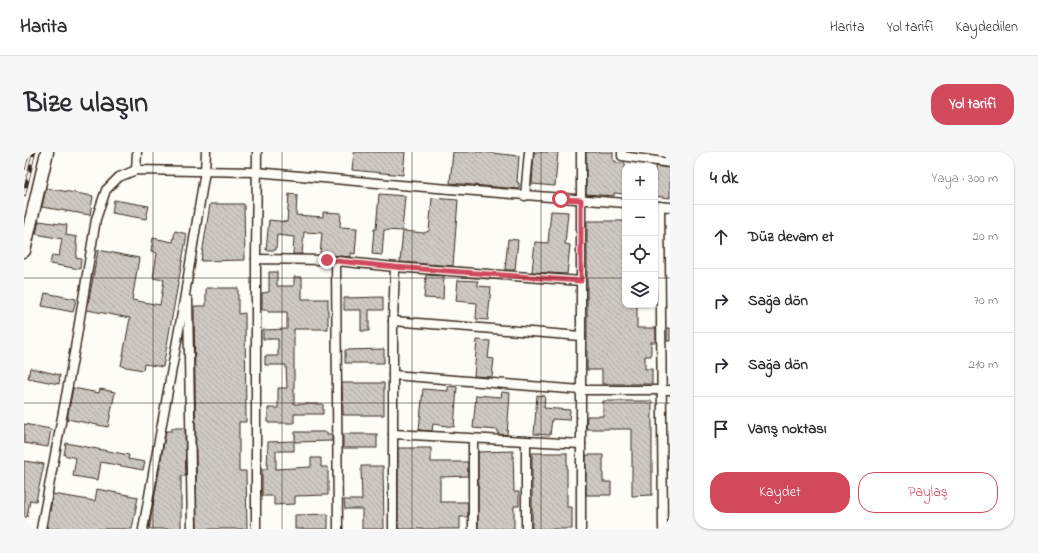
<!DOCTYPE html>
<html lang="tr">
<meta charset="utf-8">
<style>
:root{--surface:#fff;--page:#f7f7f7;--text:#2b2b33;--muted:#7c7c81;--line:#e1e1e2;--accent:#d1495b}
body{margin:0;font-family:"Indie Flower",sans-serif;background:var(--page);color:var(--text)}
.controls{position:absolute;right:12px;top:12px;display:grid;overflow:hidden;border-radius:8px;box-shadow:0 1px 3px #0004}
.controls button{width:36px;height:36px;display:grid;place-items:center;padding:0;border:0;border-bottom:1px solid var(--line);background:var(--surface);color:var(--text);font:20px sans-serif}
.stop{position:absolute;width:12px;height:12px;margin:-9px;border:3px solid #d1495b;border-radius:50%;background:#fff}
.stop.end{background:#d1495b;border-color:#fff;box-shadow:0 1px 4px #0008}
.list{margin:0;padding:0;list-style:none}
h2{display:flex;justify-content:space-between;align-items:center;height:52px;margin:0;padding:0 16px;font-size:17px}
h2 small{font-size:13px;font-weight:400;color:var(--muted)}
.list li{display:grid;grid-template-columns:26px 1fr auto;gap:12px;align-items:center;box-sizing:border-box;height:64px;padding:0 16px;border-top:1px solid var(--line)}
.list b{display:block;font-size:15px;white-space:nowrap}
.list em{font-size:13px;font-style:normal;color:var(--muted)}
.actions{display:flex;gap:8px;padding:12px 16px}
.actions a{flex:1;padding:9px 0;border:1px solid var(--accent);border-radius:16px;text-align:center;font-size:14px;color:var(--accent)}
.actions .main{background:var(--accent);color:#fff}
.icon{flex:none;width:22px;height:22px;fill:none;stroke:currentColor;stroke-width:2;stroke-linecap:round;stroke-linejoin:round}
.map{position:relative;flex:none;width:646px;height:377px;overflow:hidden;border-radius:16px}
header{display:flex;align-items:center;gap:24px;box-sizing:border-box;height:56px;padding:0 20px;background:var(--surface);border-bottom:1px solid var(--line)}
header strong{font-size:19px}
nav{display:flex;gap:22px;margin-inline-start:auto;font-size:14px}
.intro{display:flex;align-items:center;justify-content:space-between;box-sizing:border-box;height:96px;padding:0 24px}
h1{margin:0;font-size:28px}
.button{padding:10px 18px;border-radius:16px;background:var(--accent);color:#fff;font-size:14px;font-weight:700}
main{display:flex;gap:24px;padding:0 24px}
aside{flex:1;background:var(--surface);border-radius:16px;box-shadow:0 1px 3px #0004}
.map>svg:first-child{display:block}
.building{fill:url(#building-back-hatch);stroke:#3b2a1e}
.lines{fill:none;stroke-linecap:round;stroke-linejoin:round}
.street-casing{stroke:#3b2a1e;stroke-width:11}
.secondary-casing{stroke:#3b2a1e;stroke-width:15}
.street{stroke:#fdfcf7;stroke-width:8}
.secondary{stroke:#fdfcf7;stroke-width:12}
.rail-casing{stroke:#3b2a1e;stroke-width:4}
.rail{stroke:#fdfcf7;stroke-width:2.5;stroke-dasharray:8;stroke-linecap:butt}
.route{stroke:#d1495b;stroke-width:5}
.grid{fill:none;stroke:#3b2a1e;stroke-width:1;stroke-opacity:0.55}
</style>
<header>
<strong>Harita</strong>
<nav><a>Harita</a><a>Yol tarifi</a><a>Kaydedilen</a></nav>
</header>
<div class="intro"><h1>Bize ulaşın</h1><a class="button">Yol tarifi</a></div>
<main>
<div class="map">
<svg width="646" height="377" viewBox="0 0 646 377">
<defs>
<pattern id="building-back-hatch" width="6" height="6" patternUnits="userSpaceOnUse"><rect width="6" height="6" fill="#cdc8c2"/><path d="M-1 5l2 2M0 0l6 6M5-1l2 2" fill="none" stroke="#b1aca6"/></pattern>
</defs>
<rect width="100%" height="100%" fill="#fdfcf7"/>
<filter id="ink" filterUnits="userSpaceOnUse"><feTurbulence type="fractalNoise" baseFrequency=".025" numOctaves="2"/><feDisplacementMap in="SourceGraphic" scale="8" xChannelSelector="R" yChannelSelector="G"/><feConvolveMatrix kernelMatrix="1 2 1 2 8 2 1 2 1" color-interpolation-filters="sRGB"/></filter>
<g filter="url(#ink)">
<!-- building -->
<g class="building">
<path d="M330,0H381L379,23L328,18Z"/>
<path d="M429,0H458L495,4L493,30L495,31V37L426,31Z"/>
<path d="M510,0H534L531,34L508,32Z"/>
<path d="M562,0H589V9H592V11H601V42L590,41V44L562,42Z"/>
<path d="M631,14L646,16V46L631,44Z"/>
<path d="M22,36L69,44L66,63L18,55Z"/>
<path d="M265,42L273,43L272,63L299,65V60L317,61L316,75L333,76L331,102L327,101V105L296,102L298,81L280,80L278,102H269L270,85L253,83L252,98H242L245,68L263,70Z"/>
<path d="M355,42L381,44L378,79L360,78L358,103L348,102L350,77H352Z"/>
<path d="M408,46L434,48L429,114L376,110L379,79L400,81L405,79Z"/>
<path d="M90,48L125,54L122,67L88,61Z"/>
<path d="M186,52H220L221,108L177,109Z"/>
<path d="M527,59L544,60L541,92L546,93L543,122L508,120L511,90L524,91Z"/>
<path d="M15,69L43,73L42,83L53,85L52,92H53V98L52,106L57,107L56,117L26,112L28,103L35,104L38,87L12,82Z"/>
<path d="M563,69H601V153H613V176H632V190H627V204H621V217H628V232H578V218H563Z"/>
<path d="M151,79L163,82L139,215L120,212L119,218L97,214L106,166L63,158L74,98L115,106L108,148L136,153L140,128L129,126L133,101L127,99L129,86L149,90Z"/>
<path d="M484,87L494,88L491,118H481Z"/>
<path d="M245,120H253V134H270V125H278V147H304V177H270V252H299V262H270V271H244V256H254V236H263L262,213H241V204H254V187H239V178L263,177V160H244V158H238V141L245,140Z"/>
<path d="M402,123L420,124L419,147L400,146Z"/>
<path d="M434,128L454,129V134L467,135L464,168L452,167L453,151L432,149Z"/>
<path d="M182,136H214V162L221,161L222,270H215V319H222L223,377H173L170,154H182Z"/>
<path d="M21,141L52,147L49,160L18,154Z"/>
<path d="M359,145V158H345V179H337V158H320V146Z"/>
<rect x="643" y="176" width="3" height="13"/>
<path d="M453,188L466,189L464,206L470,207L468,225L450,224Z"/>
<path d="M360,197V211H321V198Z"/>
<path d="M6,216L36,223L35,232L4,226Z"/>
<path d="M318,231H360V263H319Z"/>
<path d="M424,234L433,235L430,275L409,272L408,279L395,278L399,237L424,239Z"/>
<path d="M49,236L75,241L76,237L91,240L84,275L43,267Z"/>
<path d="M478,240L486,241L483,283L474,282V278L449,276L452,243L477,245Z"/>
<path d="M513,243L521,244L520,256L546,258L545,268L528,267L526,283L510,282Z"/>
<path d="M579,249H628V343L608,344V277H562L563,264H579Z"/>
<path d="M0,272L27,277L24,295L0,291Z"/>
<path d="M148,276H161L162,324H157V377H125L142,279H148Z"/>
<path d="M271,280H303V282H308V289L271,290Z"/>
<rect x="319" y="282" width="34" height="14"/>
<path d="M270,289V299H252V317L287,315V306H297V315H304V343L271,344V352L250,353V344H238V317H243L244,290Z"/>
<path d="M42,291L105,303L104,307L121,310L119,318L77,310L74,328L49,324L52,306L40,303Z"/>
<path d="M374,296H407V310H444V324L416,325V350H444V365H436V377H374Z"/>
<path d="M489,299L490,340H495V354H490V377H454V300Z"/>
<path d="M508,301H543V355H548V377H508Z"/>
<path d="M562,303H579V330H587V343H562Z"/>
<path d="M0,309L20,312L12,349L6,348L3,365H0Z"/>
<path d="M337,314H359L360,377H338V357H321L320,348H338Z"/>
<path d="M73,337L114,345L108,377H23L29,342L71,349Z"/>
<path d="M304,362V377H271V363Z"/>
</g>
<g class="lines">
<defs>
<g id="street">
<path d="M557,0V377"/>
<path d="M598,0V4L646,11"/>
<path d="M112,18L113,0"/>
<path d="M501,44L505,0"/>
<path d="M631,54L646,55"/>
<path d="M636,54L639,377"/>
<path d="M232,107L233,0"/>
<path d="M312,109L314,377"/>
<path d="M371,115L557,129"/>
<path d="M164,148L168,377"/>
<path d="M369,169L557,184"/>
<path d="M369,223L557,238H646"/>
<path d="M369,282L557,292"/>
<path d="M17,377L51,196L72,67L82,38L95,25L112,18L232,20L376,33L601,51"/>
<path d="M119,377L158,161L181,19L182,0"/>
<path d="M232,377V107L303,108L371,115L369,169V377"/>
<path d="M449,377V287"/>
<path d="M502,377V289"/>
</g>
<path id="secondary" d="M0,99L23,0"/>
</defs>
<!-- street casing -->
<use href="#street" class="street-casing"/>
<!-- secondary casing -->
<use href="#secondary" class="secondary-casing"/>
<!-- street -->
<use href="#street" class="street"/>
<!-- secondary -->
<use href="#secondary" class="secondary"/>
<defs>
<g id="rail">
<path d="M0,16L4,0"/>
<path d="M0,43L10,0"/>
</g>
</defs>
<!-- rail casing -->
<use href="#rail" class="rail-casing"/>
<!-- rail -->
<use href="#rail" class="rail"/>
</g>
</g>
<g class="lines" filter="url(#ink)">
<!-- route -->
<path class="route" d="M303,108L371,115L557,129V48L537,47"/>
</g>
<!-- grid -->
<path class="grid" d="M129,0V377M258,0V377M388,0V377M517,0V377M0,126H601M631,126H646M0,251H646"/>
</svg>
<div class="controls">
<button>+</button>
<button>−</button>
<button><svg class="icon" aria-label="locate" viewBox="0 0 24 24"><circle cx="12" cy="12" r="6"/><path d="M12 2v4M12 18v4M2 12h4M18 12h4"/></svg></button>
<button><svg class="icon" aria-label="layers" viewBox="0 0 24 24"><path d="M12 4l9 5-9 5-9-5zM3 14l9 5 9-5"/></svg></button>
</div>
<div class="stop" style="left:537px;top:47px"></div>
<div class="stop end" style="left:303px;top:108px"></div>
</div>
<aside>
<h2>4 dk<small>Yaya · 300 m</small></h2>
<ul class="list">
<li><svg class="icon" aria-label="ahead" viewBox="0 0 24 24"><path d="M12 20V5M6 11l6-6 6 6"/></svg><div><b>Düz devam et</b></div><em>20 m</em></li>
<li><svg class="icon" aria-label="right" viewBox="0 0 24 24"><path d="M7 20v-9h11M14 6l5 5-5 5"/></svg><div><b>Sağa dön</b></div><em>70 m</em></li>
<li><svg class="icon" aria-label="right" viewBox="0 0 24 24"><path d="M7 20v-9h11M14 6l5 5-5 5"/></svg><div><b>Sağa dön</b></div><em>210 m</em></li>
<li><svg class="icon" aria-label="arrive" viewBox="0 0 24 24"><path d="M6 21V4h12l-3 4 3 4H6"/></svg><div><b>Varış noktası</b></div></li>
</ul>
<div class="actions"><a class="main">Kaydet</a><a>Paylaş</a></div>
</aside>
</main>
